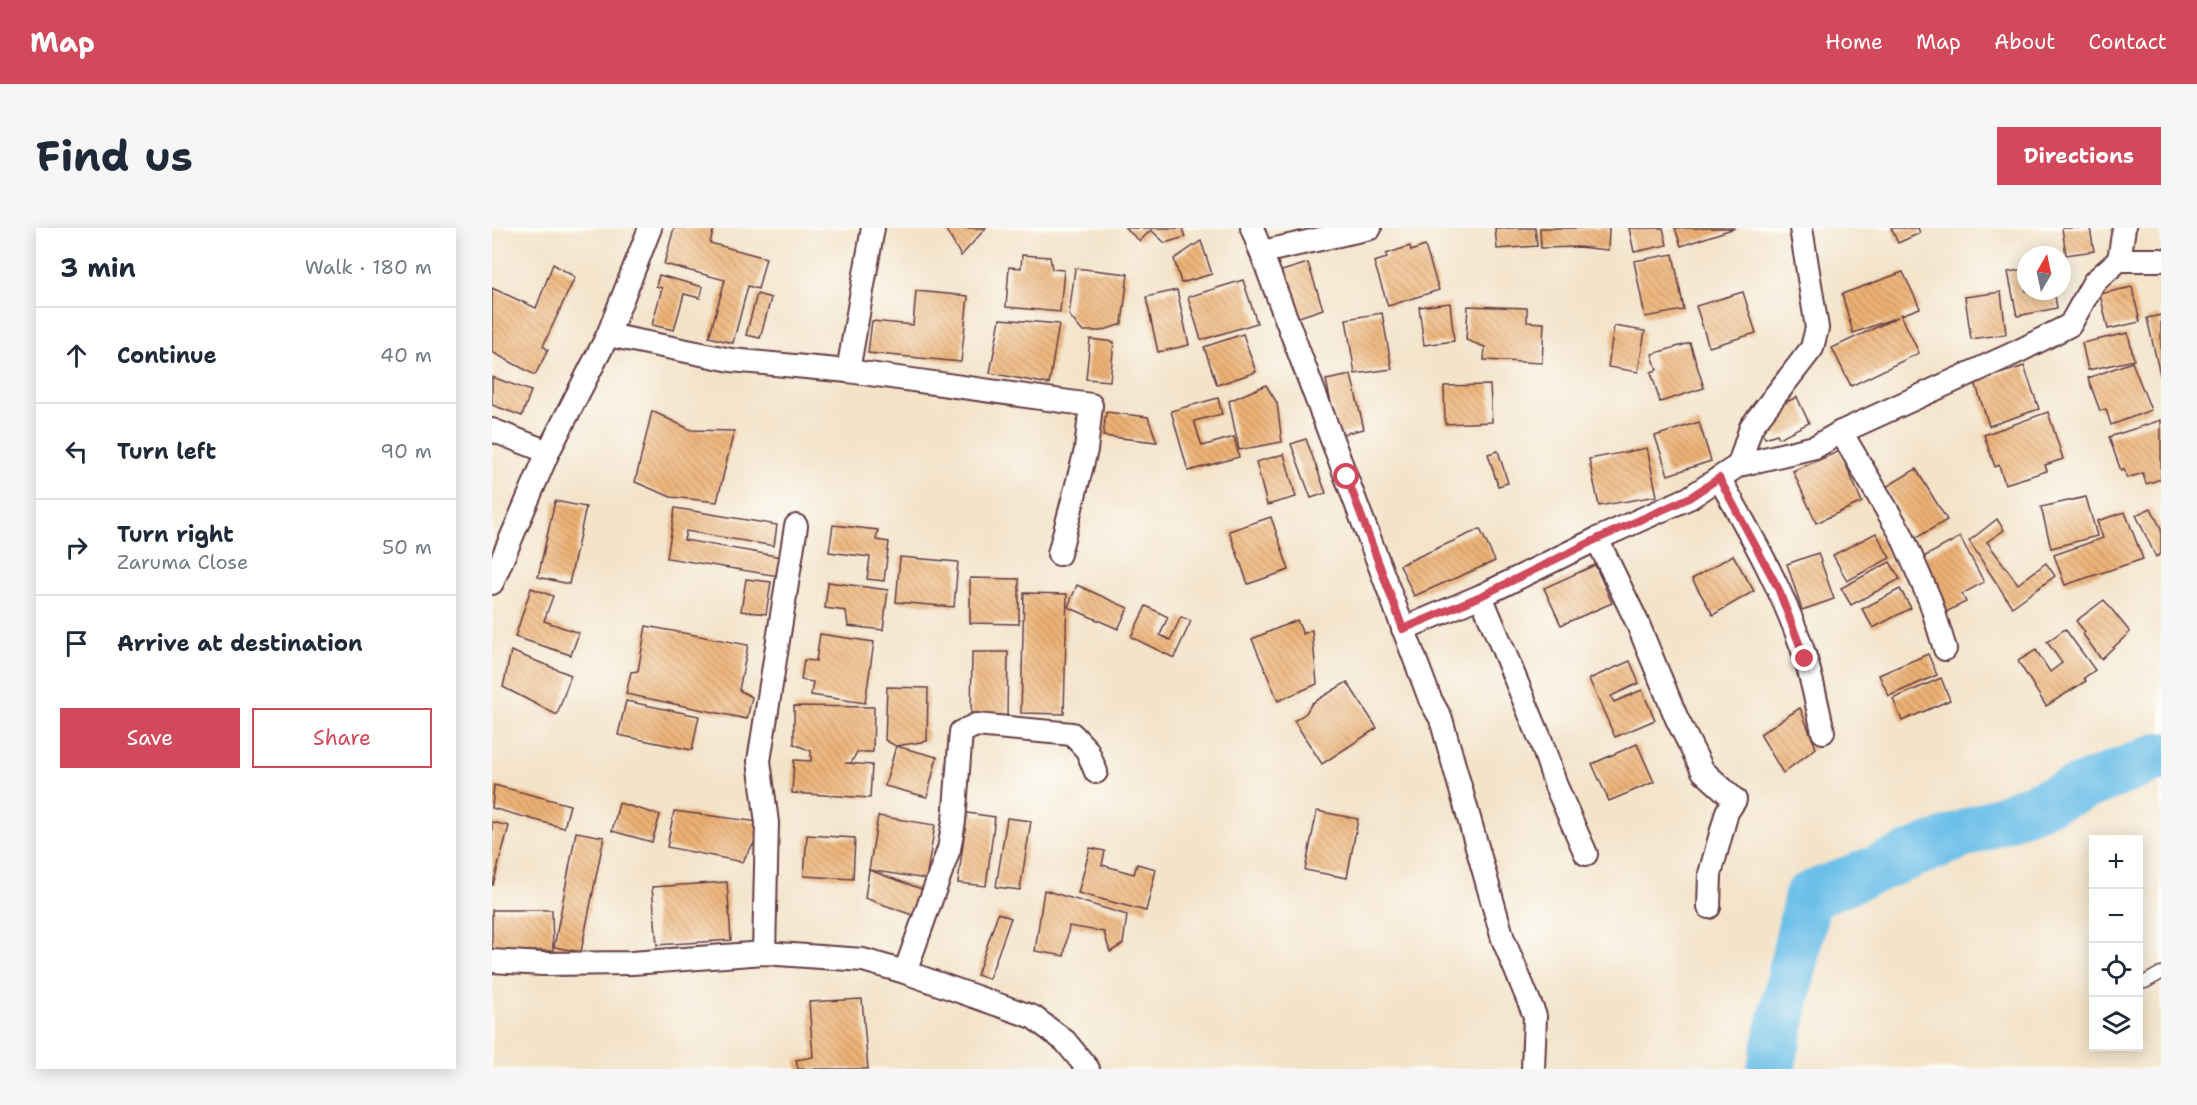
<!DOCTYPE html>
<meta charset="utf-8">
<style>
:root{--surface:#fff;--page:#f6f6f7;--text:#1f2937;--muted:#747a83;--line:#e0e1e3;--accent:#d1495b}
body{margin:0;font-family:"Shantell Sans",sans-serif;background:var(--page);color:var(--text)}
.controls{position:absolute;right:18px;bottom:18px;display:grid;overflow:hidden;border-radius:0px;box-shadow:0 3px 15px #0003}
.controls button{width:54px;height:54px;display:grid;place-items:center;padding:0;border:0;border-bottom:2px solid var(--line);background:var(--surface);color:var(--text);font:30px sans-serif}
.compass{position:absolute;left:1525px;top:18px;width:54px;height:54px;border-radius:50%;background:var(--surface);box-shadow:0 3px 15px #0003;rotate:9deg}
.stop{position:absolute;width:18px;height:18px;margin:-14px;border:4px solid #d1495b;border-radius:50%;background:#fff}
.stop.end{background:#d1495b;border-color:#fff;box-shadow:0 2px 6px #0008}
.list{margin:0;padding:0;list-style:none}
h2{display:flex;justify-content:space-between;align-items:center;height:78px;margin:0;padding:0 24px;font-size:26px}
h2 small{font-size:20px;font-weight:400;color:var(--muted)}
.list li{display:grid;grid-template-columns:39px 1fr auto;gap:18px;align-items:center;box-sizing:border-box;height:96px;padding:0 24px;border-top:2px solid var(--line)}
.list b{display:block;font-size:22px;white-space:nowrap}
.list p{margin:0;font-size:20px;white-space:nowrap;color:var(--muted)}
.list em{font-size:20px;font-style:normal;color:var(--muted)}
.actions{display:flex;gap:12px;padding:18px 24px}
.actions a{flex:1;padding:14px 0;border:2px solid var(--accent);border-radius:0px;text-align:center;font-size:21px;color:var(--accent)}
.actions .main{background:var(--accent);color:#fff}
.icon{flex:none;width:33px;height:33px;fill:none;stroke:currentColor;stroke-width:2;stroke-linecap:round;stroke-linejoin:round}
.map{position:relative;flex:none;width:1669px;height:841px;overflow:hidden;border-radius:0px}
header{display:flex;align-items:center;gap:36px;box-sizing:border-box;height:84px;padding:0 30px;background:var(--accent);color:#fff}
header strong{font-size:28px}
nav{display:flex;gap:33px;margin-inline-start:auto;font-size:21px}
.intro{display:flex;align-items:center;justify-content:space-between;box-sizing:border-box;height:144px;padding:0 36px}
h1{margin:0;font-size:42px}
.button{padding:15px 27px;border-radius:0px;background:var(--accent);color:#fff;font-size:21px;font-weight:700}
main{display:flex;gap:36px;padding:0 36px}
aside{flex:1;background:var(--surface);border-radius:0px;box-shadow:0 3px 15px #0003}
.map>svg:first-child{display:block}
.lines{fill:none;stroke-linecap:round;stroke-linejoin:round}
.river{stroke:#6cbfe8;stroke-width:48}
.building{fill:url(#building-back-hatch)}
.service-casing{stroke:#633c43;stroke-width:15}
.minor-casing{stroke:#633c43;stroke-width:26}
.service{stroke:#fff;stroke-width:12}
.minor{stroke:#fff;stroke-width:22}
.route{stroke:#d1495b;stroke-width:8}
</style>
<header>
<strong>Map</strong>
<nav><a>Home</a><a>Map</a><a>About</a><a>Contact</a></nav>
</header>
<div class="intro"><h1>Find us</h1><a class="button">Directions</a></div>
<main>
<aside>
<h2>3 min<small>Walk · 180 m</small></h2>
<ul class="list">
<li><svg class="icon" aria-label="ahead" viewBox="0 0 24 24"><path d="M12 20V5M6 11l6-6 6 6"/></svg><div><b>Continue</b></div><em>40 m</em></li>
<li><svg class="icon" aria-label="left" viewBox="0 0 24 24"><path d="M17 20v-9H6M10 6l-5 5 5 5"/></svg><div><b>Turn left</b></div><em>90 m</em></li>
<li><svg class="icon" aria-label="right" viewBox="0 0 24 24"><path d="M7 20v-9h11M14 6l5 5-5 5"/></svg><div><b>Turn right</b><p>Zaruma Close</p></div><em>50 m</em></li>
<li><svg class="icon" aria-label="arrive" viewBox="0 0 24 24"><path d="M6 21V4h12l-3 4 3 4H6"/></svg><div><b>Arrive at destination</b></div></li>
</ul>
<div class="actions"><a class="main">Save</a><a>Share</a></div>
</aside>
<div class="map">
<svg width="1669" height="841" viewBox="0 0 1669 841">
<defs>
<pattern id="building-back-hatch" width="6" height="6" patternUnits="userSpaceOnUse" patternTransform="scale(1.5)"><rect width="6" height="6" fill="#edb276"/><path d="M-1 5l2 2M0 0l6 6M5-1l2 2" fill="none" stroke="#c29061"/></pattern>
</defs>
<rect width="100%" height="100%" fill="#fdfcf7"/>
<filter id="ink" filterUnits="userSpaceOnUse"><feTurbulence type="fractalNoise" baseFrequency=".0167" numOctaves="2"/><feDisplacementMap in="SourceGraphic" scale="12" xChannelSelector="R" yChannelSelector="G"/><feConvolveMatrix kernelMatrix="1 2 1 2 8 2 1 2 1" color-interpolation-filters="sRGB"/></filter>
<filter id="wash" filterUnits="userSpaceOnUse"><feTurbulence type="fractalNoise" baseFrequency=".008" numOctaves="4" result="noise"/><feDisplacementMap in="SourceGraphic" scale="24" xChannelSelector="R" yChannelSelector="G"/><feGaussianBlur stdDeviation="1.35" result="paint"/><feColorMatrix in="noise" values="0 0 0 0 0 0 0 0 0 0 0 0 0 0 0 0 0 1.4 0 .05"/><feComposite in="paint" operator="in"/></filter>
<g filter="url(#wash)">
<rect width="100%" height="100%" fill="#f3e3c9"/>
<g class="lines">
<!-- river -->
<path class="river" d="M1279,841L1316,668L1669,528"/>
</g>
<g id="blocks">
<!-- building -->
<g class="building">
<path d="M182,0H222L218,15L274,30L266,61L256,58L241,115L217,109L233,52L172,36Z"/>
<path d="M453,0H494L469,28Z"/>
<path d="M633,0H690L693,9L673,15L659,2L648,13Z"/>
<path d="M1003,0H1043L1045,18L1005,21Z"/>
<path d="M1048,0H1117L1116,22L1086,19L1049,20Z"/>
<path d="M1137,0H1171L1175,17L1142,24Z"/>
<path d="M1183,0H1243L1189,18Z"/>
<path d="M1399,0H1426L1428,5L1406,15Z"/>
<path d="M1570,0H1598L1602,23L1574,27Z"/>
<path d="M709,13L720,46L689,55L682,31Z"/>
<path d="M918,18L919,23L933,18L947,62L896,78L882,34L895,30L894,26Z"/>
<path d="M1181,26L1192,82L1153,89L1142,33Z"/>
<path d="M530,27L558,29L560,41L572,42L568,84L514,79L517,39L529,40Z"/>
<path d="M816,35L831,81L798,92L783,45Z"/>
<path d="M61,36L83,49L51,118L56,122L43,147L0,124V60L44,80Z"/>
<path d="M583,40L636,46L630,96L609,103H590L577,87Z"/>
<path d="M1534,41V63H1562L1565,80L1525,88L1516,44Z"/>
<path d="M1411,44L1428,80L1409,87L1427,125L1359,158L1340,120L1406,89L1361,105L1350,66Z"/>
<path d="M167,47L211,59L208,70L192,66L182,102L160,97L170,60L164,58Z"/>
<path d="M751,52L765,95L709,112L696,69Z"/>
<path d="M1640,59L1648,94L1616,101L1608,66Z"/>
<path d="M685,62L697,117L666,124L654,69Z"/>
<path d="M424,63L476,68L469,134L376,125L380,93L421,97Z"/>
<path d="M1251,64L1264,105L1217,119L1204,78Z"/>
<path d="M1509,64L1514,106L1479,111L1473,69Z"/>
<path d="M265,66L279,70L268,110L254,107Z"/>
<path d="M958,75L962,113L932,117L927,79Z"/>
<path d="M976,78L1035,80V94L1052,95L1050,135L992,132L993,119L974,112Z"/>
<path d="M890,85L900,141L863,146L854,91Z"/>
<path d="M1669,87V147H1668L1655,90Z"/>
<path d="M508,91L567,96L557,156L498,145Z"/>
<path d="M1122,98L1153,103L1146,144L1116,139Z"/>
<path d="M1636,105L1642,132L1596,142L1590,115Z"/>
<path d="M751,106L764,144L725,157L712,119Z"/>
<path d="M598,111L622,114L618,153L594,151Z"/>
<path d="M1198,115L1212,160L1168,174L1159,144L1165,142L1160,126Z"/>
<path d="M1640,134L1659,182L1619,197L1614,181L1608,183L1596,150Z"/>
<path d="M1532,138L1547,181L1497,198L1483,154Z"/>
<path d="M859,147L872,201L846,207L834,152Z"/>
<path d="M0,149L39,163L30,188L0,177Z"/>
<path d="M774,157L785,175L790,214L747,222L737,173Z"/>
<path d="M998,157L1000,194L953,196L952,158Z"/>
<path d="M1305,169L1317,195L1287,210L1285,206L1273,210L1268,200L1275,197L1272,191L1280,181Z"/>
<path d="M726,170L730,186L702,193L710,218L742,209L747,229L696,243L679,183Z"/>
<path d="M160,183L199,202L242,203L225,274L179,269L143,254Z"/>
<path d="M614,184L656,189L665,214L611,208Z"/>
<path d="M1556,184L1571,231L1553,237L1555,243L1513,256L1507,237L1503,239L1492,207Z"/>
<path d="M1669,192V251L1654,256L1651,245L1635,250L1632,241L1629,243L1617,209Z"/>
<path d="M1207,194L1219,233L1176,247L1163,208Z"/>
<path d="M814,211L834,265L819,270L799,216Z"/>
<path d="M1155,220L1165,268L1107,278L1097,231Z"/>
<path d="M1006,223L1016,255L1006,258L996,226Z"/>
<path d="M1348,223L1370,274L1324,295L1301,243Z"/>
<path d="M792,226L804,269L775,277L764,234Z"/>
<path d="M1424,241L1455,292L1424,310L1394,259Z"/>
<path d="M1594,269L1605,308L1559,320L1549,279Z"/>
<path d="M63,273L94,279L77,356L46,349Z"/>
<path d="M183,280L285,297L282,318L194,303L192,312L290,329L287,348L175,330Z"/>
<path d="M1659,280L1669,301V326L1664,329L1644,287Z"/>
<path d="M1633,284L1651,331L1573,357L1562,327L1611,310L1605,293Z"/>
<path d="M779,289L797,342L756,356L737,303Z"/>
<path d="M1505,291L1512,302L1495,314L1526,356L1554,335L1563,348L1520,379L1477,313Z"/>
<path d="M341,297L386,302L384,312L397,314L392,353L375,351L378,329L337,324Z"/>
<path d="M988,301L1003,333L922,368L908,337Z"/>
<path d="M1384,305L1398,330L1355,353L1341,327Z"/>
<path d="M1468,309L1492,354L1470,366L1474,374L1452,385L1428,331Z"/>
<path d="M1326,325L1342,371L1310,382L1295,336Z"/>
<path d="M1241,327L1262,363L1221,387L1200,351Z"/>
<path d="M408,329L466,334L462,379L404,374Z"/>
<path d="M1398,334L1408,351L1359,377L1349,360Z"/>
<path d="M1103,337L1120,375L1069,397L1052,360Z"/>
<path d="M478,350L527,351V396L478,395Z"/>
<path d="M254,351L279,354L274,386L249,383Z"/>
<path d="M336,354L396,362L391,402L356,398L354,383L333,380Z"/>
<path d="M585,357L636,380L626,401L576,379Z"/>
<path d="M39,360L61,368L52,393L87,405L79,427L23,409Z"/>
<path d="M1408,361L1419,380L1381,400L1370,381Z"/>
<path d="M532,365L575,366L572,486L529,485Z"/>
<path d="M1612,372L1638,404L1609,431L1591,406L1593,404L1584,393Z"/>
<path d="M654,378L676,389L668,407L678,412L689,389L699,393L682,430L639,409Z"/>
<path d="M805,392L811,406L820,402L825,456L786,473L760,411Z"/>
<path d="M154,398L256,417L247,462L260,469L255,491L134,466L139,444L146,443Z"/>
<path d="M1573,401L1603,442L1592,450L1594,453L1554,478L1526,433L1544,422L1558,444L1570,435L1555,414Z"/>
<path d="M328,406L382,414L373,475L319,467L321,454L309,452L312,432L324,433Z"/>
<path d="M19,423L79,447L65,487L11,459Z"/>
<path d="M480,424H516L515,490H479Z"/>
<path d="M1436,426L1445,447L1397,468L1387,447Z"/>
<path d="M1138,433L1147,455L1119,468L1122,474L1150,462L1163,492L1123,509L1097,451Z"/>
<path d="M1449,450L1458,472L1410,493L1401,471Z"/>
<path d="M855,454L885,500L830,536L802,493L814,485L820,475Z"/>
<path d="M395,459L436,460L435,513L404,518L445,529L435,569L393,558L404,518L393,512Z"/>
<path d="M134,473L207,488L200,522L126,507Z"/>
<path d="M302,478L382,479L381,524H365L359,535H353L380,537L378,570L300,565L302,532L319,533V523L302,516Z"/>
<path d="M1308,480L1324,520L1291,545L1268,506Z"/>
<path d="M1145,516L1162,554L1117,573L1100,536Z"/>
<path d="M2,557L78,577L72,600L0,580Z"/>
<path d="M127,575L168,587L160,614L120,603Z"/>
<path d="M182,583L275,595L250,634L175,619Z"/>
<path d="M825,583L866,591L855,650L813,642Z"/>
<path d="M475,585L503,589L494,658L466,655Z"/>
<path d="M386,588L443,597L434,651L377,642Z"/>
<path d="M515,590L539,593L528,662L504,659Z"/>
<path d="M0,594L17,598L1,657H0Z"/>
<path d="M84,604L112,609L89,724L62,719Z"/>
<path d="M315,607L363,610L361,651L312,648Z"/>
<path d="M598,620L613,623L610,637L642,646L645,636L664,641L654,683L586,665Z"/>
<path d="M377,642L435,663L423,688L373,670Z"/>
<path d="M235,654L239,712L165,717L160,659Z"/>
<path d="M552,662L635,687L631,716L618,724L612,704L577,698L572,728L543,723Z"/>
<path d="M0,682H60L61,723H0Z"/>
<path d="M506,685L519,690L497,751L485,747Z"/>
<path d="M370,771L376,841H306L304,832L321,829L317,774Z"/>
</g>
</g>
</g>
<g filter="url(#ink)">
<use href="#blocks" fill-opacity="0" stroke="#633c43" stroke-width="1.5"/>
<g class="lines">
<defs>
<path id="service" d="M1653,754L1669,745"/>
<g id="minor">
<path d="M760,0L938,471L949,491L1011,711L1043,788L1041,841"/>
<path d="M770,24L878,0"/>
<path d="M1627,32L1632,0"/>
<path d="M116,107L239,132L356,143L599,177L594,222L567,326"/>
<path d="M356,143L381,0"/>
<path d="M0,202L56,224"/>
<path d="M1349,204L1409,306L1438,372L1453,421"/>
<path d="M1247,237L1259,199L1320,120L1325,100L1309,0"/>
<path d="M1227,250C1260,308 1294,368 1314,432C1321,456 1326,480 1331,504"/>
<path d="M1105,311L1145,394L1185,491L1211,543L1243,572L1235,584L1218,646L1217,679"/>
<path d="M0,355L56,224L116,107L158,0"/>
<path d="M989,368L1049,513L1064,558L1094,626"/>
<path d="M911,401L989,368L1105,311L1197,270L1247,237L1323,219L1349,204L1527,123L1578,97L1602,54L1627,32H1669"/>
<path d="M272,725L275,595L267,533L304,298"/>
<path d="M0,733L51,736L140,735L272,725L371,732L413,744L541,789L573,813L596,841"/>
<path d="M413,744L457,621L462,593L469,504L484,497L580,506L595,522L604,544"/>
</g>
</defs>
<!-- service casing -->
<use href="#service" class="service-casing"/>
<!-- minor casing -->
<use href="#minor" class="minor-casing"/>
<!-- service -->
<use href="#service" class="service"/>
<!-- minor -->
<use href="#minor" class="minor"/>
</g>
</g>
<g class="lines" filter="url(#ink)">
<!-- route -->
<path class="route" d="M855,249L911,401L989,368L1105,311L1197,270L1227,250L1286,360L1313,431"/>
</g>
</svg>
<div class="controls">
<button>+</button>
<button>−</button>
<button><svg class="icon" aria-label="locate" viewBox="0 0 24 24"><circle cx="12" cy="12" r="6"/><path d="M12 2v4M12 18v4M2 12h4M18 12h4"/></svg></button>
<button><svg class="icon" aria-label="layers" viewBox="0 0 24 24"><path d="M12 4l9 5-9 5-9-5zM3 14l9 5 9-5"/></svg></button>
</div>
<svg class="compass" viewBox="-18 -18 36 36"><path d="M0-13l5 13h-10z" fill="#e53935"/><path d="M0 13l5-13h-10z" fill="#747a83"/></svg>
<div class="stop" style="left:855px;top:249px"></div>
<div class="stop end" style="left:1313px;top:431px"></div>
</div>
</main>
